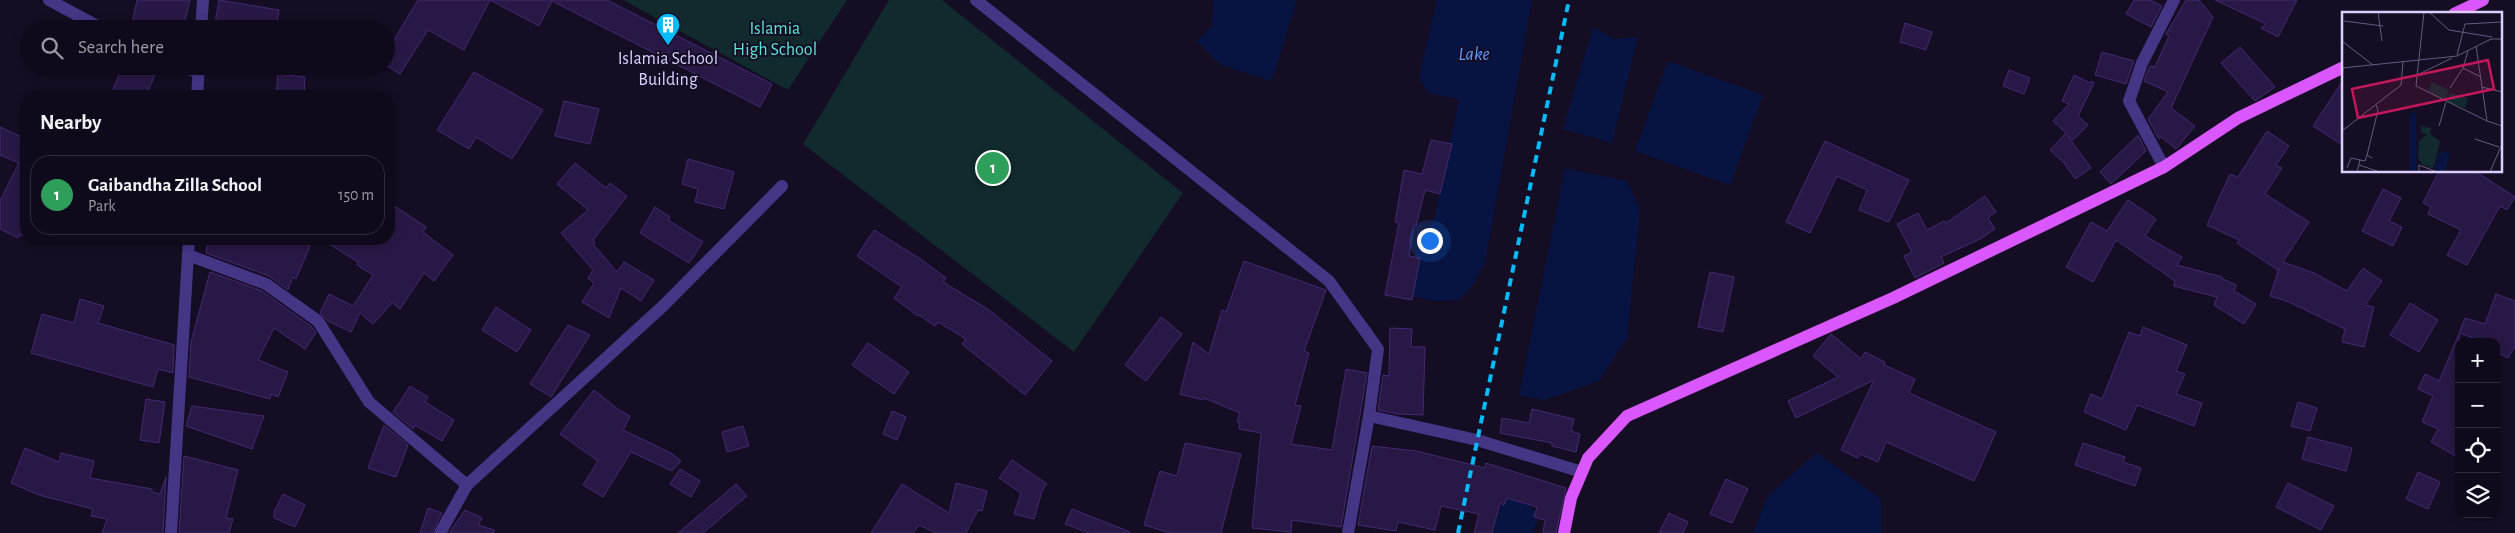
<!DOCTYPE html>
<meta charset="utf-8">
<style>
:root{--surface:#0f0a1b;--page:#181324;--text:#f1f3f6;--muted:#9b9aa3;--line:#2f2b3a;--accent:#00bbfa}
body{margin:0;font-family:"Alegreya Sans",sans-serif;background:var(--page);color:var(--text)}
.controls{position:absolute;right:15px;bottom:15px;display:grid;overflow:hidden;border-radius:10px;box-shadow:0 2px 8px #0003}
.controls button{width:45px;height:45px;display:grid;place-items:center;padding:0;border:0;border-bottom:1px solid var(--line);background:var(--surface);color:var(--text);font:25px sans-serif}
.you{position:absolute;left:1429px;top:240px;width:18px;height:18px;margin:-12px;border:4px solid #fff;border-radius:50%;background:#1a73e8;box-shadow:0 0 0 8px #1a73e833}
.badge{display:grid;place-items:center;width:32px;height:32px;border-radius:50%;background:var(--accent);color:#fff;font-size:16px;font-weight:700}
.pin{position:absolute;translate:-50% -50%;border:2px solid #fff;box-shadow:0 1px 5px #0006}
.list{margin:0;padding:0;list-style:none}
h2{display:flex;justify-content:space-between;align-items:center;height:65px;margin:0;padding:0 20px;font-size:21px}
h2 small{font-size:16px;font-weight:400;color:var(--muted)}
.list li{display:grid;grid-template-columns:32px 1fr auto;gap:15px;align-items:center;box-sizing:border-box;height:80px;margin:0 10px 10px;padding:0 10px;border:1px solid var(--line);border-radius:20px}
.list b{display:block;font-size:19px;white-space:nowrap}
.list p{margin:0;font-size:16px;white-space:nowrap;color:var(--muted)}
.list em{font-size:16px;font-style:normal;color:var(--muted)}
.icon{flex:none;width:28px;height:28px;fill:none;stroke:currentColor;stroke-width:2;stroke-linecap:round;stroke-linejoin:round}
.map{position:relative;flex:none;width:2515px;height:533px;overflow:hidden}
.search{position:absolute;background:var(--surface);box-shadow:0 2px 8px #0003;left:20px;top:20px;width:375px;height:55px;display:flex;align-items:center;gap:12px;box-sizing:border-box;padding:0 18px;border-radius:28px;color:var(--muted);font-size:19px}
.panel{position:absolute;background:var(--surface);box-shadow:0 2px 8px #0003;left:20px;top:90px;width:375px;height:155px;border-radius:20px}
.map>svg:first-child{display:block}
.green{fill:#102a2e}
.water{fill:#071442}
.building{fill:#281845;stroke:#432973}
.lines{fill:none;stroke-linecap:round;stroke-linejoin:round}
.minor{stroke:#453585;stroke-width:12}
.major{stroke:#da56ff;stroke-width:12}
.rail{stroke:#00bbfa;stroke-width:4;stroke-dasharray:8 6;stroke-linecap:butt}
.labels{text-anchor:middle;stroke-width:4;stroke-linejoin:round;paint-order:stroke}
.park-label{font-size:18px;fill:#55e5d7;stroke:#140d24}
.poi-label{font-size:18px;fill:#dccfff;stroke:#140d24}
.water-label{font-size:19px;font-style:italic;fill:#5d9cff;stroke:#140d24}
.inset-road{fill:none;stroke:#645b7c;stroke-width:1}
.view{fill:#c2185b;fill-opacity:0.15;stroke:#c2185b;stroke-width:2.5}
.inset-edge{fill:none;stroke:#dccfff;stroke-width:2.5}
</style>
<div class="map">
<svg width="2515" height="533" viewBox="0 0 2515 533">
<rect width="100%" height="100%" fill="#140d24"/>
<!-- green -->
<g class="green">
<path d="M623,0H847L788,90Z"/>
<path d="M889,0H942L1183,193L1074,352L803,144Z"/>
</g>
<!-- water -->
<g class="water">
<path d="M1213,0H1297L1272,81L1221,65L1197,41L1212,26Z"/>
<path d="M1437,0H1532L1485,263L1473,285L1459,300L1436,301L1407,295L1416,253L1434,219L1459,99L1428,93L1419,76Z"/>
<path d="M1593,27L1615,39L1638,37L1612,143L1563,129Z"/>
<path d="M1668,61L1763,95L1730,185L1635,151Z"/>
<path d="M1565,168L1627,181L1640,210L1627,338L1599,381L1544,400L1519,395Z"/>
<path d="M1817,453L1881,499V533H1753L1768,495Z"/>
<path d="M1504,494L1525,499L1539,516L1533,533H1493Z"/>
</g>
<!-- building -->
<g class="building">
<path d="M137,0H190L183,29H131Z"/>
<path d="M219,0L279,10L276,29H214Z"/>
<path d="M418,0H607L772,84L760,107L552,1L539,26L490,0L464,50L428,30L400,74L386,65V53Z"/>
<path d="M2134,0H2150L2162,6L2151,27L2126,14Z"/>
<path d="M2186,0H2199L2213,17L2171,108L2195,126L2176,149L2161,137L2159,139L2148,119L2168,92L2144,81L2150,66L2155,67L2169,36L2166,34Z"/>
<path d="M2215,0H2297L2278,37L2261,28L2266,24Z"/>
<path d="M1905,23L1932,32L1926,50L1900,42Z"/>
<path d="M2240,47L2275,87L2255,101L2221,63Z"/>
<path d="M2102,52L2134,61L2126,84L2095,75Z"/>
<path d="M123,66H144L156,72L146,96H110Z"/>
<path d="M2009,70L2030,78L2024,94L2003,86Z"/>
<path d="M474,72L543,110L512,159L476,137L469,149L437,130Z"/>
<path d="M278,74L305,77L304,96H276Z"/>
<path d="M2074,75L2090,83L2092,81L2094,83L2078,116L2088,125L2073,140L2067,135L2091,168L2075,179L2064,163L2050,150L2066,133L2053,121L2069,104L2062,101Z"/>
<path d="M2344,79V146L2313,126Z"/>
<path d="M564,101L599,109L590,144L555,136Z"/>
<path d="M0,127L26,139V237L20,234L18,238L0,229V201L19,163L0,155Z"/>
<path d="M2267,131L2289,146L2276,165L2282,168L2265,194L2309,222L2283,262L2314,273L2347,291L2363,268L2382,281L2365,305L2374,307L2364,347L2342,342L2345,329L2289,302L2270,296L2279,268L2278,270L2237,243L2239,240L2207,225L2230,174L2238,177Z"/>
<path d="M2138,135L2146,151L2111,184L2100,172Z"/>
<path d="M1431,140L1452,144L1440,194L1425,190L1416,226L1414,225L1409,256L1420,258L1412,300L1385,295L1399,223L1395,222L1404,170L1422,174Z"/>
<path d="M1825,141L1909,180L1889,222L1859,210L1867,190L1837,176L1810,233L1786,222Z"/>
<path d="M688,159L734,172L724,209L695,202L698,189L682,184Z"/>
<path d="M575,163L606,188L610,183L627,196L593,240L595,243L593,244L617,272L624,262L654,280L641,301L621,288L609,318L582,302L594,283L588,278L593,270L561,233L588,210L557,184Z"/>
<path d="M2439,171H2475L2515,197L2507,210L2500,206L2467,265L2447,255L2461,230L2428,214L2431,207L2423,203Z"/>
<path d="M2383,189L2401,198L2389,221L2402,227L2393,246L2362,231Z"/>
<path d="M1985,196L1996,212L1988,218L1995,229L1980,239L1941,257L1944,263L1915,278L1904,256L1912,252L1897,224L1918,213L1927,230L1944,221L1946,223Z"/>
<path d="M2128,200L2156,219L2145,236L2182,257L2177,265L2222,277L2221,278L2236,285L2234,291L2256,304L2244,324L2214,305L2217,297L2174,286L2175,281L2116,240L2093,282L2066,267L2091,222L2107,231Z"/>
<path d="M396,207L426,227L423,232L453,255L434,281L424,273L400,309L392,303L373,324L360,313L351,332L328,321L320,313L329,294L353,306L373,275L357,265L358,262L321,239H361L370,245L374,239H389V217Z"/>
<path d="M655,207L670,217L668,220L703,242L689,263L640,233Z"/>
<path d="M874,230L922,260L946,278L943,282L989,310L1052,361L1025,395L962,344L966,339L938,322L935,326L919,315L918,316L894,298L902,287L857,256Z"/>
<path d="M208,239H313L296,279L293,277L288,290L269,276L206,253Z"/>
<path d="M1244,261L1326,290L1304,351L1309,353L1295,405L1301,406L1291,444L1332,450L1346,369L1367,373L1341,527L1292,520L1291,532L1252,528L1261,433L1239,429L1240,423L1237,422L1240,413L1204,398L1203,400L1180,394L1193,342L1209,354L1222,310L1226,312Z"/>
<path d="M210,272L262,291L312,327L316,333L305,349L274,328L258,360L288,372L278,397L271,394L270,399L189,377L191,342Z"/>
<path d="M1710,272L1734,277L1723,332L1698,327Z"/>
<path d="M2496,294L2515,301V346L2508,358L2496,352V342H2485L2459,333L2465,318L2485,324Z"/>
<path d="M80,299L104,306L98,323L174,345L173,373L158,369L153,387L31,353L42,314L74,323Z"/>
<path d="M2410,303L2438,320L2419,352L2390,335Z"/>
<path d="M496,307L531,330L517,352L482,330Z"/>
<path d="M1161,317L1182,334L1146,381L1125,365Z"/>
<path d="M568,325L590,335L551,397L530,384Z"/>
<path d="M2143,327L2187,345L2176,371L2185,374L2176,394L2202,403L2194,426L2137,405L2126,430L2084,412L2091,394L2102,399L2129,332L2140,336Z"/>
<path d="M1390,328L1412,329L1411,347H1425L1423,415L1398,414L1378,410L1383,375L1389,376Z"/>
<path d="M1831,334L1861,359L1865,352L1885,362L1884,365L1915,379L1909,393L1996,432L1974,481L1886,442L1878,462L1860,454L1858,458L1841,450L1874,380L1796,418L1788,401L1838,377L1813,356Z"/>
<path d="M2459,334V458L2431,442L2438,429L2422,422L2433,396L2418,389L2425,374L2439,381Z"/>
<path d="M868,343L909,372L894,394L852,365Z"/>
<path d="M410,386L428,397L425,402L454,420L442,441L415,425L413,429L393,412Z"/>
<path d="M594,390L619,410L630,416L623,430L671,453L681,461L672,471L631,452L603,497L583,485L598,461L560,434Z"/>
<path d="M146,399L165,402L159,443L140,440Z"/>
<path d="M2298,402L2317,408L2310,431L2291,426Z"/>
<path d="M192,406L264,416L252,449L186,426Z"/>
<path d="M1532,409L1574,419L1571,431L1580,434L1576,452L1552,446V443L1500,433L1502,418L1529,423Z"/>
<path d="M892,411L906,417L897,440L883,434Z"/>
<path d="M384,425L408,445L396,477L368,468Z"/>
<path d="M743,426L749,446L727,452L722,432Z"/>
<path d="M2308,437L2352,448L2346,471L2302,459Z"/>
<path d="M1185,443L1241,454L1221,533H1170L1144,525L1160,471L1177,476Z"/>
<path d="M2083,443L2125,457L2123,462L2141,468L2135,486L2075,465Z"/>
<path d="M1372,446L1416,451L1485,468L1486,463L1566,488L1556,533H1543L1545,520L1534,517L1537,507L1507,498L1504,505L1500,503L1492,533H1474L1479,514L1441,506L1435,530L1398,522L1396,531L1358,525Z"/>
<path d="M25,448L59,462L61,453L94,461L90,478L152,489V492L160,494L166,477L163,533H102L107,519L91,516L93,509L39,495L11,483Z"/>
<path d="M184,456L238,470L226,518L233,519L229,533H179Z"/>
<path d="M1012,460L1047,484L1042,491L1034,519L1014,514L1021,493L999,478Z"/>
<path d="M680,469L700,481L691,497L670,484Z"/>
<path d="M2418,472L2440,482L2428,509L2406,499Z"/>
<path d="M1726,479L1748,489L1732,523L1710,514Z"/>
<path d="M956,483L987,491L982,511L978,510L966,533H936L919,525L913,533H871L902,484L949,513Z"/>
<path d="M2288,483L2334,506L2321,530L2276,507Z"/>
<path d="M736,484L747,496L703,533H678Z"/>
<path d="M283,494L305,505L295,527L274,518V512Z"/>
<path d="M428,508L442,513L432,533H420Z"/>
<path d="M1072,509L1130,532V533H1089L1065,524Z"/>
<path d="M465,510L482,518L478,525L494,530V533H449Z"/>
<path d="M1669,513L1688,522L1683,533H1659Z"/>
</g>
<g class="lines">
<!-- minor -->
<g class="minor">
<path d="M49,0L103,29"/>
<path d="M976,0L1329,281L1378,349L1369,416L1348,533"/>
<path d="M201,29L203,0"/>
<path d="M180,66L198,72"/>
<path d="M197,96L199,66"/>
<path d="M2164,167L2129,101L2142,63L2174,0"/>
<path d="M188,255L266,284L318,321L369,402L467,485"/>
<path d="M1369,416L1477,440L1582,472"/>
<path d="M171,533L189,239"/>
<path d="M440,533L467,485L663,306L782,186"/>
</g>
<!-- major -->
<g class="major">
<path d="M2454,14L2483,0"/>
<path d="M1564,533L1571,498L1588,458L1627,416L1893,298L2164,167L2238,118L2344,67"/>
</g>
<!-- rail -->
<path class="rail" d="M1458,533L1569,0"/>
</g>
<!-- icons -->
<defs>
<symbol id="building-pin" viewBox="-11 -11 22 30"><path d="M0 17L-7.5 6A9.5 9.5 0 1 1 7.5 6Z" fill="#00bbfa" stroke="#140d24"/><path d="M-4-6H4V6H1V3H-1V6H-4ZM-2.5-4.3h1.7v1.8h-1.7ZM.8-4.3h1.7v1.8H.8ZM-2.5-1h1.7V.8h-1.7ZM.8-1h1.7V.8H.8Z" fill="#fff"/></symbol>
</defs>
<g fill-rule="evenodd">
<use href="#building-pin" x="654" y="11" width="28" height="38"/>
</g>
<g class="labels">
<!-- park labels -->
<g class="park-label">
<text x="775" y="34">Islamia<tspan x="775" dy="21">High School</tspan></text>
</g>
<!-- poi labels -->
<g class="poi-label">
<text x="668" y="64">Islamia School<tspan x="668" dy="21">Building</tspan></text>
</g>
<!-- water labels -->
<g class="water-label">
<text x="1474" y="60">Lake</text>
</g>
</g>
<!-- overview -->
<g transform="translate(2342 12)">
<rect width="160" height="160" fill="#140d24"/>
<path d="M90,70L107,78L103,89L86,80ZM108,81L126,86L123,96L105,90ZM79,114L89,116L88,122L98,129L92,155L89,156L81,153L76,146L77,129L85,122L79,121Z" fill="#102a2e"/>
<path d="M74,99L75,160H68V102ZM98,139L108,142L103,160L92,157Z" fill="#071442"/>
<path class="inset-road" d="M36,0L40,29M82,0L74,74L145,109M87,0L107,18L150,25M2,9L41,14M0,29L31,53M134,34L145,109L160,114M115,43L123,12L160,10M0,56L115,44L149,27H160M121,56L139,65M73,64L110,46M0,71L1,56M140,75L160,80M108,76L121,56L126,39M97,114L104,90M0,119L59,73L61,50M133,127L157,135M30,146L25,143L36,98L34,93M17,153L38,160M5,156L9,146L18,148M15,160L18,148L23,149L25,143M77,160V153L95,160M148,160L160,132"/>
<path class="view" d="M146,48L152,77L16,106L10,77Z"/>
<rect width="160" height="160" class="inset-edge"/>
</g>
</svg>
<div class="controls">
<button>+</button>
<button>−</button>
<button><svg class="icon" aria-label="locate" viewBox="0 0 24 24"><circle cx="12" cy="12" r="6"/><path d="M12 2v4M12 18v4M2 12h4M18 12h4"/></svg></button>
<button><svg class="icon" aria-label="layers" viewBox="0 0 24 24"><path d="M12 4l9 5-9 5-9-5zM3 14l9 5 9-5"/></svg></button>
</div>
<div class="you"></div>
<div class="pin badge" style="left:993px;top:168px;background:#2e9e5b">1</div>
<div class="search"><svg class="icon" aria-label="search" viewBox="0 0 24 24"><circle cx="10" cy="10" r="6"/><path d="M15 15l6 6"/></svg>Search here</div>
<section class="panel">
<h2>Nearby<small></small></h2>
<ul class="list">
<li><span class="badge" style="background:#2e9e5b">1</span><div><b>Gaibandha Zilla School</b><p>Park</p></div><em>150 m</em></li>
</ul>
</section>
</div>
